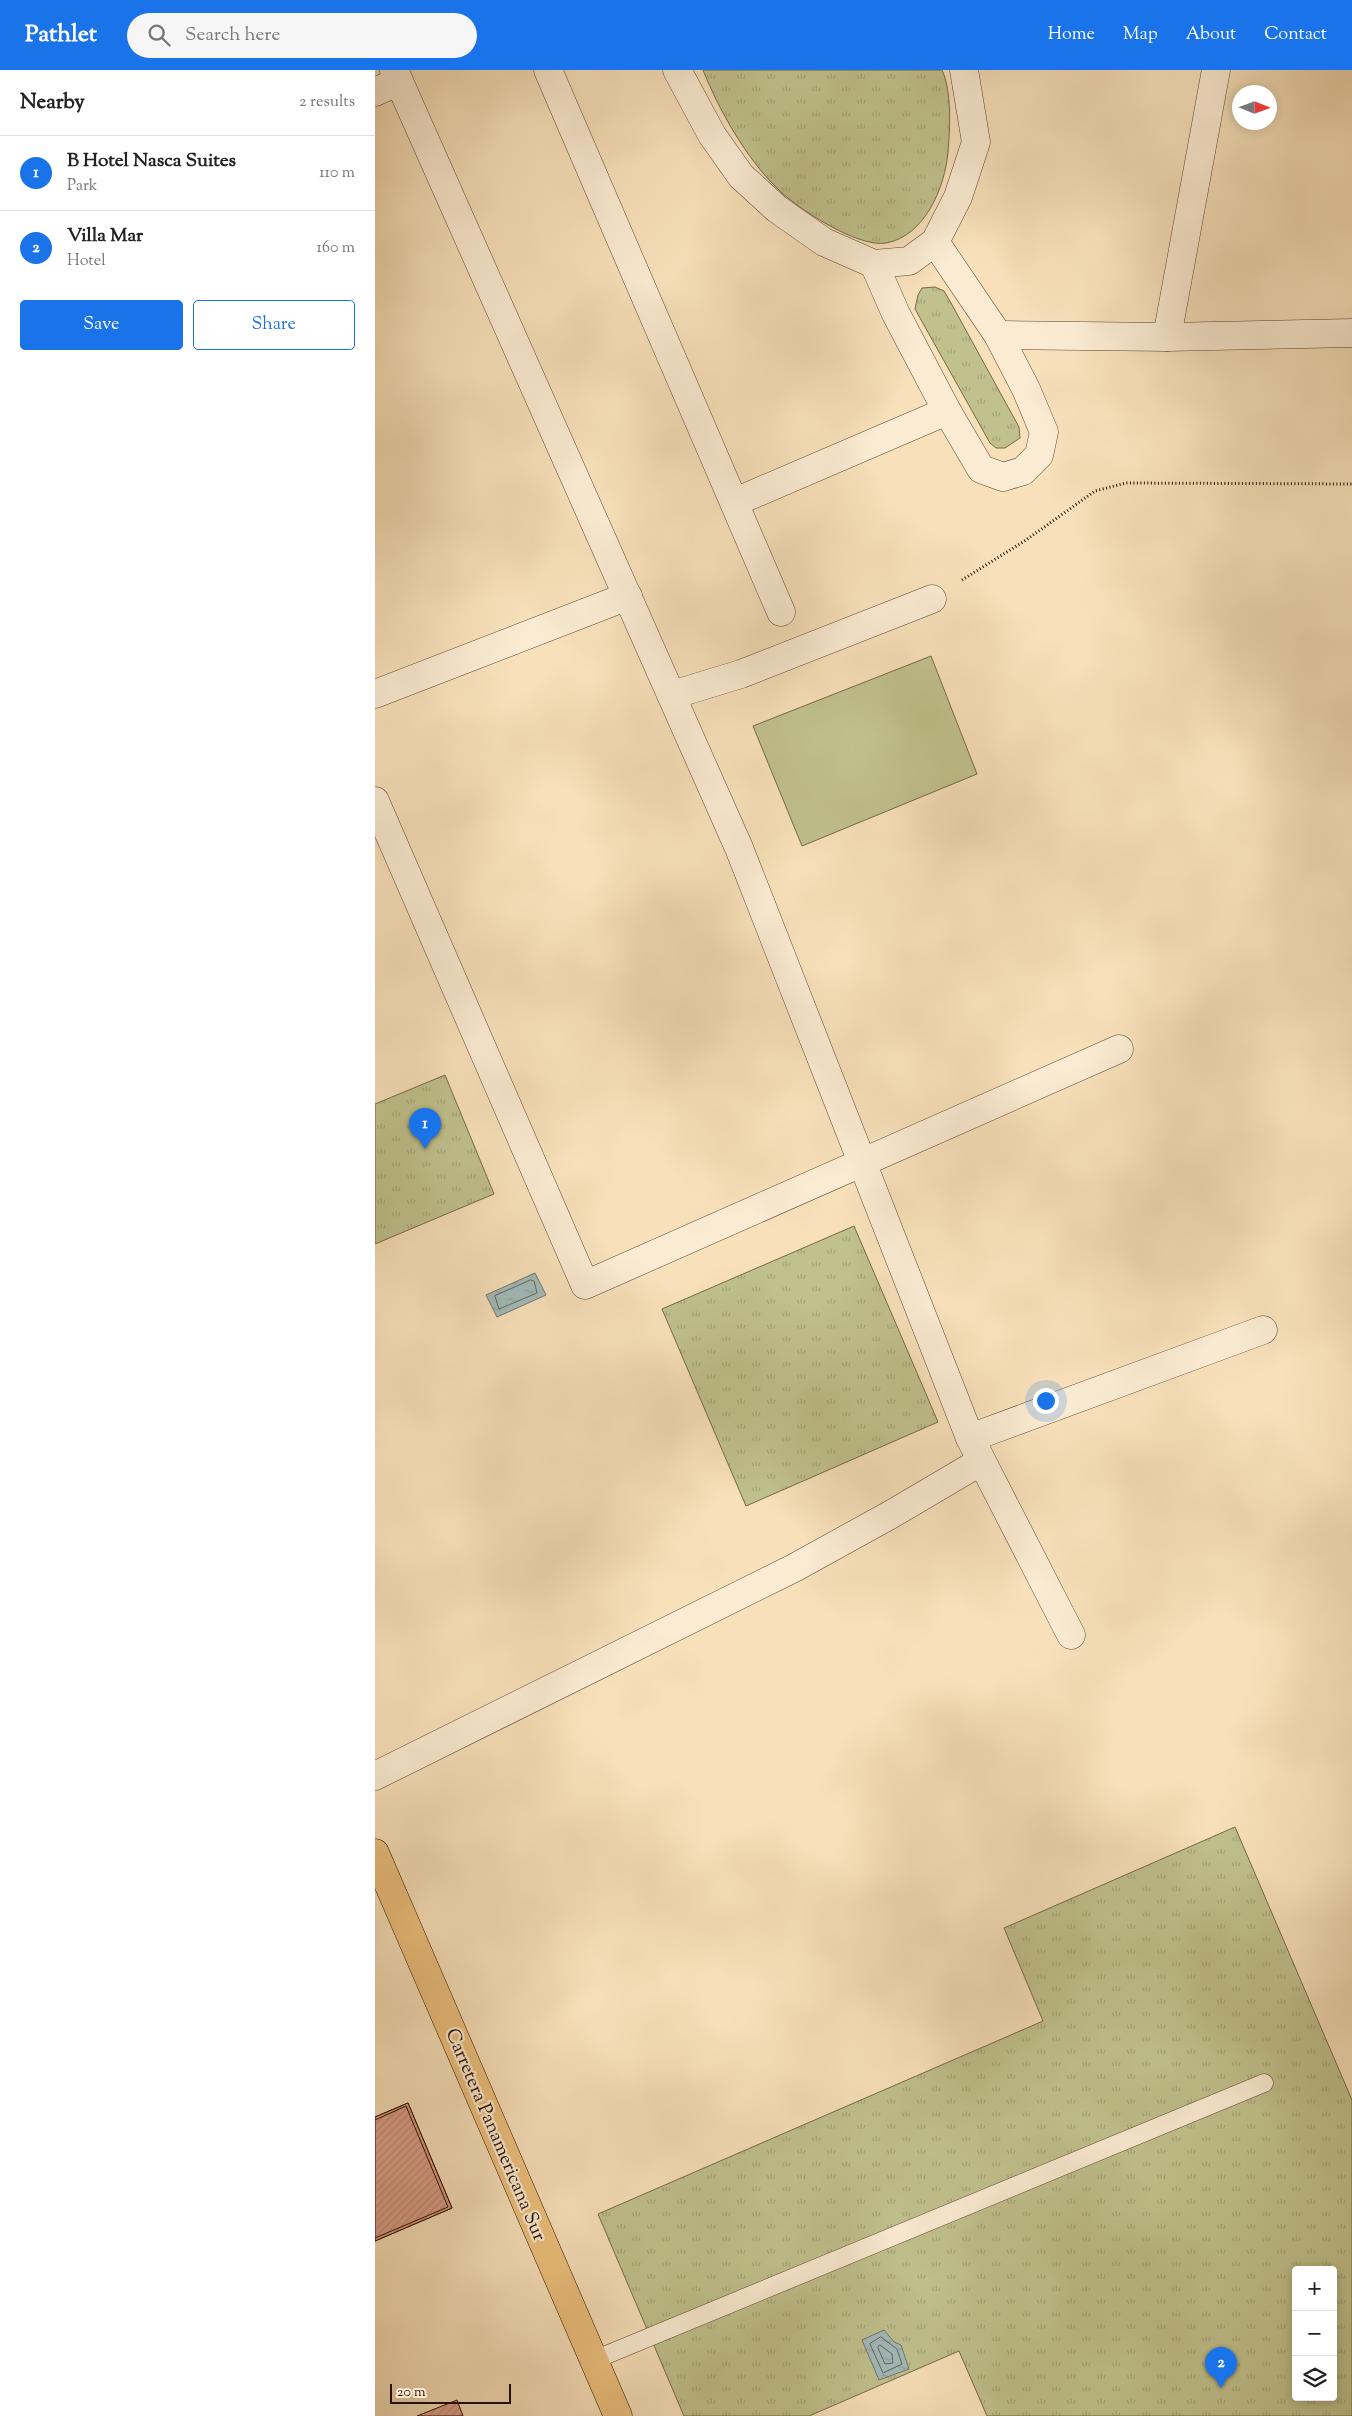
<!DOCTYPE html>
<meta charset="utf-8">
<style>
:root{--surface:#fff;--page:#f6f6f6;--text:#222;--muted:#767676;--line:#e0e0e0;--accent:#1a73e8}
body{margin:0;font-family:"Sorts Mill Goudy",serif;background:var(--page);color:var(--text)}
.controls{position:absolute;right:15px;bottom:15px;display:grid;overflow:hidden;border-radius:5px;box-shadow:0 2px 12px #0003}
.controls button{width:45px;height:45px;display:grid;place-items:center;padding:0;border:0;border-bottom:1px solid var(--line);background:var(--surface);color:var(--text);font:25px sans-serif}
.compass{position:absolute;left:857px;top:15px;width:45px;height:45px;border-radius:50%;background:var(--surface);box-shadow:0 2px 12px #0003;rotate:91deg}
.scale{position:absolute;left:15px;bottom:12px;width:121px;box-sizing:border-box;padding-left:5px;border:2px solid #2a1103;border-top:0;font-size:14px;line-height:18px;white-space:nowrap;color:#2a1103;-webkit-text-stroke:4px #faebd2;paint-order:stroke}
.you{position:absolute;left:670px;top:1330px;width:18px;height:18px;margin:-12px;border:4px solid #fff;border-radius:50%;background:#1a73e8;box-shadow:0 0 0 8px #1a73e833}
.badge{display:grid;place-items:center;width:32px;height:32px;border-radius:50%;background:var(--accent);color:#fff;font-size:16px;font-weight:700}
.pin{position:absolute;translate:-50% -41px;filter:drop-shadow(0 1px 2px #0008)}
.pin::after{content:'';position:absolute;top:26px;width:18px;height:15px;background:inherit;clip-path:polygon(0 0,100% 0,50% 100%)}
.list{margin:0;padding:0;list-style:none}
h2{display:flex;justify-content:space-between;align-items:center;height:65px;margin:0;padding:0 20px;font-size:21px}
h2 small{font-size:16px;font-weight:400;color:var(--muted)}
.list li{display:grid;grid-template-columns:32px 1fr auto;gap:15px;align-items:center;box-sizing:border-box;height:75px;padding:0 20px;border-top:1px solid var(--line)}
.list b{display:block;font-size:19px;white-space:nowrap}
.list p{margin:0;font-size:16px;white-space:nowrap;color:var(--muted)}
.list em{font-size:16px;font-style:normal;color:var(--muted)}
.actions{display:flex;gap:10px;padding:15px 20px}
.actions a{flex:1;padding:11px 0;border:1px solid var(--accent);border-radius:5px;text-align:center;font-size:18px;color:var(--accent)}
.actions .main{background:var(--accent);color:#fff}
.icon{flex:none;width:28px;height:28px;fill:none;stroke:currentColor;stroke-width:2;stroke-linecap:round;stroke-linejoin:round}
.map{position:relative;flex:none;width:977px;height:2346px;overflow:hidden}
header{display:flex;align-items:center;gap:30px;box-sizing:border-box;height:70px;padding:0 25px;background:var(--accent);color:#fff}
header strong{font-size:24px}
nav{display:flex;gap:28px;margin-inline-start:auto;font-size:18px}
.search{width:350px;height:45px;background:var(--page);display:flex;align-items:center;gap:12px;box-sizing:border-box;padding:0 18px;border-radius:28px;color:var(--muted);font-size:19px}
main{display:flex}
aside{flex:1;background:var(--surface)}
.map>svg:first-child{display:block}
.grass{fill:url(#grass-tufts);stroke:#756948;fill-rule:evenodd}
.pitch{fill:#c0c18d;stroke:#756948}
.water{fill:url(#water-ripples);stroke:#727671}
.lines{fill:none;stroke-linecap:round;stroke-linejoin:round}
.shore{stroke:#66665e;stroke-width:1}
.building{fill:url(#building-hatch);stroke:#2a1103}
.service-casing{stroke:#5d4531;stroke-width:19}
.minor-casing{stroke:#5d4531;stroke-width:29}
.trunk-casing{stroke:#2a1103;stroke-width:29}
.path{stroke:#2a1103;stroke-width:3;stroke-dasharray:1 2.5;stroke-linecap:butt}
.service{stroke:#faebd2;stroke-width:18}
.minor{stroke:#faebd2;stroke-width:28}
.trunk{stroke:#ecc07d;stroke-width:28}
.labels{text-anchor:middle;stroke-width:4.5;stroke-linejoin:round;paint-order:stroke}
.street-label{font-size:19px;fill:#2a1103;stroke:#faebd2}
</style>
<header>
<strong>Pathlet</strong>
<div class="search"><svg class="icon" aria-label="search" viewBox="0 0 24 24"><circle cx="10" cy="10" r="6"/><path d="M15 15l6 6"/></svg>Search here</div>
<nav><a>Home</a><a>Map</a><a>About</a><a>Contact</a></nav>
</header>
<main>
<aside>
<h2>Nearby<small>2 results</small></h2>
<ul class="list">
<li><span class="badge">1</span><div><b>B Hotel Nasca Suites</b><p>Park</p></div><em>110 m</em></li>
<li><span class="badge">2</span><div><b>Villa Mar</b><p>Hotel</p></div><em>160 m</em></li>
</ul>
<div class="actions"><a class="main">Save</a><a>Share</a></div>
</aside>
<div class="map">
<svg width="977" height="2346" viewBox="0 0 977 2346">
<defs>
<pattern id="grass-tufts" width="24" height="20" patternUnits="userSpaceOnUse" patternTransform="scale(1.25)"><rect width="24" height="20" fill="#c0c18d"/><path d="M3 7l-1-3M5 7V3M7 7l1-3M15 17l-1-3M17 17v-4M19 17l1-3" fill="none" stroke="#a5a578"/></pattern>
<pattern id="water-ripples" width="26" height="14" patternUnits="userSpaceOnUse" patternTransform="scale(1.25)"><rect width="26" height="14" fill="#a2baba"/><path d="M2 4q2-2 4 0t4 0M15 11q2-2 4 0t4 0" fill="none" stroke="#8c9f9e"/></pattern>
<pattern id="building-hatch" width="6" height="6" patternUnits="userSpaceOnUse" patternTransform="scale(1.25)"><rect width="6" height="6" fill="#db9f8a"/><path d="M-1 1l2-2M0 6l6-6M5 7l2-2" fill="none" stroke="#bc8875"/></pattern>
</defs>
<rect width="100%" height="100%" fill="#f7e0ba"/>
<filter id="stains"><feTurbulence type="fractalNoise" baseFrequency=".004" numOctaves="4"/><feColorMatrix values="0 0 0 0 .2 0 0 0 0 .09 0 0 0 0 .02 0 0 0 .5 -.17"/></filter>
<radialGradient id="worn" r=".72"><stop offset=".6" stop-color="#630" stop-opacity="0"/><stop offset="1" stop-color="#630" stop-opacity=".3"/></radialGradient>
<!-- grass -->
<g class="grass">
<path d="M328,0H567C577,22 575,58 573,82C570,117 550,166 511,173C483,178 421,138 402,118C371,88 344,40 328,0Z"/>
<path d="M560,217L569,221L576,233L644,357L645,368L630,378H621L615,373L540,239L543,225L547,218Z"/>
<path d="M70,1005L119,1124L0,1174V1034Z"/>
<path d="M479,1156L563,1352L371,1436L287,1239Z"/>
<path d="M860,1757L977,2030V2346H612L584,2281L434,2346H309L223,2144L668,1951L629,1858ZM921,2200H958V2327H921Z"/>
</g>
<!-- pitch -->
<path class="pitch" d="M556,586L602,704L427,776L378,656Z"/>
<!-- water -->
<g class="water">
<path d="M160,1203L171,1225L122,1247L111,1225Z"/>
<path d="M509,2260L519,2272L526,2275L534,2299L504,2310L487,2270Z"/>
</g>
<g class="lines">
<!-- shore -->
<g class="shore">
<path d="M156,1210L159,1211L162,1223L124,1239L120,1226Z"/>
<path d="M506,2267L522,2279L527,2294L508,2303L495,2274Z"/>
<path d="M505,2275L517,2284L518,2293L510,2294L503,2278Z"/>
</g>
</g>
<!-- building -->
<g class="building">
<path d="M33,2033L77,2138L0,2171V2047Z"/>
<path d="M33,2033L77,2138L0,2171V2168L73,2137L31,2036L0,2050V2047Z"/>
<path d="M82,2330L88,2346H42Z"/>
</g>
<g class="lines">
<defs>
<path id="service" d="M219,2290L889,2013"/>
<g id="minor">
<path d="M19,0L364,778L595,1368L696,1565"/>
<path d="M173,0L406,542"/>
<path d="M302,0L337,65L366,106L402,139L449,172L499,194L534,191L560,172L583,127L601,72L589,0"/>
<path d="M0,22L24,11"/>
<path d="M499,194L521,244L572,341L606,399L628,407L648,401L664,385L669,362L651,319L623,265L560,172"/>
<path d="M623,265L792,267L977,263"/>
<path d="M792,267L841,0"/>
<path d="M360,432L572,341"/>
<path d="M0,624L253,526"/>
<path d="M297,625L366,604L557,529"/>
<path d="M0,731L210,1215L744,979"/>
<path d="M595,1368L888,1260"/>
<path d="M0,1706L419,1498L515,1445L605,1392"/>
</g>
<path id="trunk" d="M0,1783L243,2346"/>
</defs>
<!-- service casing -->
<use href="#service" class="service-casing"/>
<!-- minor casing -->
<use href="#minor" class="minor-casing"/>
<!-- trunk casing -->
<use href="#trunk" class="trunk-casing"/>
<!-- path -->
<path class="path" d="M587,510L651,470L720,421L751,413L977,414"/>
<!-- service -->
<use href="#service" class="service"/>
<!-- minor -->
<use href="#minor" class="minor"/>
<!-- trunk -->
<use href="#trunk" class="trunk"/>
</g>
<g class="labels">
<!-- street labels -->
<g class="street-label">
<text transform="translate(122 2064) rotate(67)" y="7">Carretera Panamericana Sur</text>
</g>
</g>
<rect width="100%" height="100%" filter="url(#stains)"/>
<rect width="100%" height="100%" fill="url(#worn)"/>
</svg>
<div class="controls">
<button>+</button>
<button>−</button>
<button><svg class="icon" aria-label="layers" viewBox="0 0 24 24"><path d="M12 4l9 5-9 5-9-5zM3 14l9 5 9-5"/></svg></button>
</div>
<svg class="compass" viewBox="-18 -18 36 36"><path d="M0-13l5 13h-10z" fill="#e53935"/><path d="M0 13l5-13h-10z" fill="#767676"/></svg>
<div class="scale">20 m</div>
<div class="you"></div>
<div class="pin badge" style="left:50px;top:1079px">1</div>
<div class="pin badge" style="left:846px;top:2318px">2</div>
</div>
</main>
